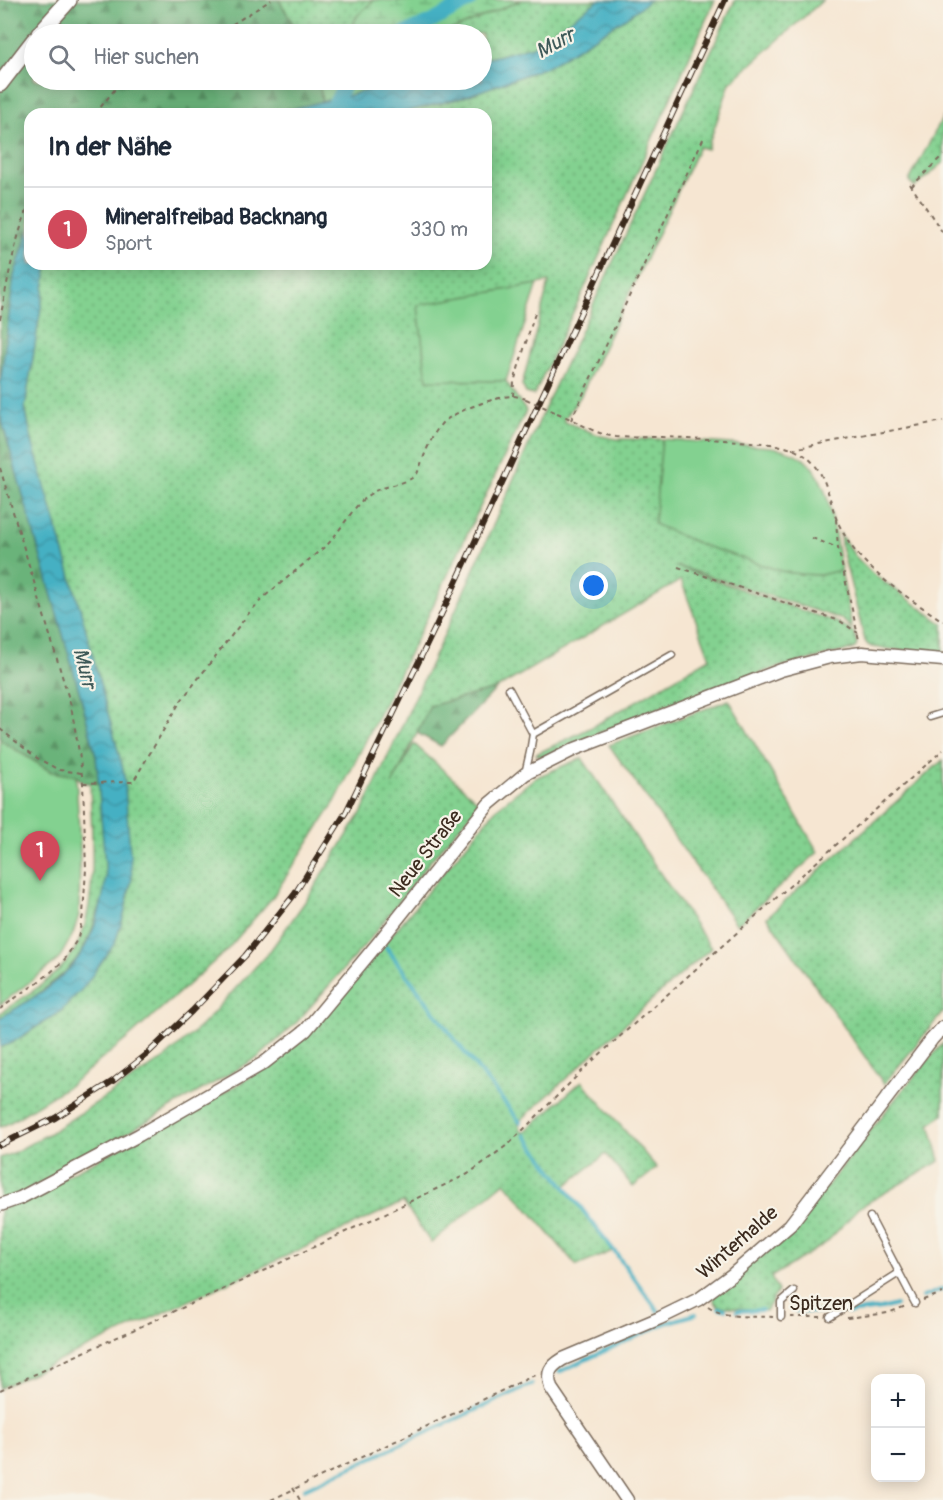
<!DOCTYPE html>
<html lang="de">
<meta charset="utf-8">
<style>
:root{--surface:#fff;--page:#f6f6f7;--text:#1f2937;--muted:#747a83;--line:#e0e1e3;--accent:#d1495b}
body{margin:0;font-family:Pangolin,sans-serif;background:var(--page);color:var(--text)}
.controls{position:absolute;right:18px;bottom:18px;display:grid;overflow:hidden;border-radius:12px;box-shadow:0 3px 15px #0003}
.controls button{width:54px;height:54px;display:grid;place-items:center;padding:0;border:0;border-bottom:2px solid var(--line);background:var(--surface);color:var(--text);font:30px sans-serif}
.you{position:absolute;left:594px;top:586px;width:21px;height:21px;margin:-15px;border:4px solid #fff;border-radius:50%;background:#1a73e8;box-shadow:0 0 0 9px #1a73e833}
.badge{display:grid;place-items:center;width:39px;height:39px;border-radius:50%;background:var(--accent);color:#fff;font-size:20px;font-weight:700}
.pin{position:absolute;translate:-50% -50px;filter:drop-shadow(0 2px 3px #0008)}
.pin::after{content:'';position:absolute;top:32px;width:21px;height:18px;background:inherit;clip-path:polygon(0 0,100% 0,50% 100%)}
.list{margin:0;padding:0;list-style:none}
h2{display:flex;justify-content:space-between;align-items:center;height:78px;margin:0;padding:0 24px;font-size:26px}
h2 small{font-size:20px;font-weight:400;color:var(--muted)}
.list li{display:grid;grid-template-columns:39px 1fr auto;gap:18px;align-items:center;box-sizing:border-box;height:84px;padding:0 24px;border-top:2px solid var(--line)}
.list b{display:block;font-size:22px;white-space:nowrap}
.list p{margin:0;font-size:20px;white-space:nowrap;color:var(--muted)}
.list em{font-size:20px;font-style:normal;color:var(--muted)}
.icon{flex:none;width:33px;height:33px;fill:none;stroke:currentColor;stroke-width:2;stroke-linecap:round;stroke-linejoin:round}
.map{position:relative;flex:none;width:943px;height:1500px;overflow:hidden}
.search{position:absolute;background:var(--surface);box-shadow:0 3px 15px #0003;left:24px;top:24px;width:468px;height:66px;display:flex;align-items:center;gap:15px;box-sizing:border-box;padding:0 21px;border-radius:33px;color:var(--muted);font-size:22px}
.panel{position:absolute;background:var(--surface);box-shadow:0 3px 15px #0003;left:24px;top:108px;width:468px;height:162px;border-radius:18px}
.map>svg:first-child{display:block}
.grass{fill:url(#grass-dots);stroke:#5f7e57;stroke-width:1.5}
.forest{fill:url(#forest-firs);stroke:#526e4c;stroke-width:1.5}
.wetland{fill:url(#wetland-marsh);stroke:#5f7e57;stroke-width:1.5}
.garden{fill:#83d190;stroke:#5f7e57;stroke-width:1.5}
.water{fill:url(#water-waves);stroke:#406d70;stroke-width:1.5}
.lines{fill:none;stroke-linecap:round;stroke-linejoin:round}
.stream{stroke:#45b0c3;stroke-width:4}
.canal{stroke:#45b0c3;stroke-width:14}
.service-casing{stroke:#7c6c5d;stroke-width:9}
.minor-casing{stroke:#7c6c5d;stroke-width:15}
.tertiary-casing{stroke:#7c6c5d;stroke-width:18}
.path{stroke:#7c6c5d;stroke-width:2;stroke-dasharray:4.5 4.5;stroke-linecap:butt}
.service{stroke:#fff;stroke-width:6}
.minor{stroke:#fff;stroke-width:12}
.tertiary{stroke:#fff;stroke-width:15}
.rail-casing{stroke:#3b2a1e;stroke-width:6}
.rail{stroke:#f7f3e8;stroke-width:4;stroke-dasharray:11;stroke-linecap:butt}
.path-bridge{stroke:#7c6c5d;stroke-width:2;stroke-dasharray:4.5 4.5;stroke-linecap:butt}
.labels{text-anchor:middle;stroke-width:4.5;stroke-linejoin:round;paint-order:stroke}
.street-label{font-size:20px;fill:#3b2a1e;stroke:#f7f3e8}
.water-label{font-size:21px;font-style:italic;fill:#3e5958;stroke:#f7f3e8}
</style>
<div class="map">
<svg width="943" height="1500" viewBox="0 0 943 1500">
<defs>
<pattern id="grass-dots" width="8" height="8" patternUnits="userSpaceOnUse" patternTransform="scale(1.5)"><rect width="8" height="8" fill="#83d190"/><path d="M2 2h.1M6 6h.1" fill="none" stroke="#6caa75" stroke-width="1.8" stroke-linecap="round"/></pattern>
<pattern id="forest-firs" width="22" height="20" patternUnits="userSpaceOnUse" patternTransform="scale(1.5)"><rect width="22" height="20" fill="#6ab37a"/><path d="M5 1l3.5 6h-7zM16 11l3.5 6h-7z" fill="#589263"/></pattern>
<pattern id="wetland-marsh" width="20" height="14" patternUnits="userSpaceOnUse" patternTransform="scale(1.5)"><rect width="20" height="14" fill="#83d190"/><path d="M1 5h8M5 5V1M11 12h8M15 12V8" fill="none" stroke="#6caa75"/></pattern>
<pattern id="water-waves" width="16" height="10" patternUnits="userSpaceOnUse" patternTransform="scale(1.5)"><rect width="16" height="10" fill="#45b0c3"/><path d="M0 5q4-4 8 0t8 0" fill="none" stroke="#3b8f9e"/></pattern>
</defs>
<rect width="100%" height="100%" fill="#f7f3e8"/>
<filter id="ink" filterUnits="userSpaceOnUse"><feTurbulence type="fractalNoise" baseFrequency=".0167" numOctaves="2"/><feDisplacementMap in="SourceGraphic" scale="12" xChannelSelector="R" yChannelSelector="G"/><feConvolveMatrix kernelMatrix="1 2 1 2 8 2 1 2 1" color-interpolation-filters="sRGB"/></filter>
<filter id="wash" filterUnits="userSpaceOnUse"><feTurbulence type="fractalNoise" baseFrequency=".008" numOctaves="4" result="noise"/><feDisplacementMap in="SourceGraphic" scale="24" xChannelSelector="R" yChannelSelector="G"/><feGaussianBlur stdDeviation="1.35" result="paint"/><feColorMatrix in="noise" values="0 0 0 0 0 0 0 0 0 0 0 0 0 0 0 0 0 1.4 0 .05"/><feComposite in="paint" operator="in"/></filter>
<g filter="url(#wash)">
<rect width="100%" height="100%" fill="#f6e6d2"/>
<!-- grass -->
<g class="grass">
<path d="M279,0H374L356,18L353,29L360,34H299Z"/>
<path d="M521,0H599L533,46L482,60V34H435L455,29Z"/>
<path d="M650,0H715L587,283L534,395L526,393L522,385L549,282L418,305L427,380L506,381L526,411L428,616L335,802L272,898L226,951L128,1038L70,1085L9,1123L0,1127V1047L10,1044L60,1012L115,943L124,915L132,878L45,489L32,441L25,407L48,264H486V114H397L461,98L549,66L626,18Z"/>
<path d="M735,0H823L730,83L707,149L699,147L580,397L563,421L601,436L617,439H662L655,524L703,545L781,571L800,574L820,575L841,570L852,628L841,619L678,566L677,567L838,623L854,633L857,643L856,647L853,649L779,667L720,686L654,710L541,757L536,754L592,727L710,658L681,580L496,689L430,706L392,785L414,744L480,803L432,859L370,939L297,1022L259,1057L21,1194L0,1200V1158L13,1153L50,1133L165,1058L202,1025L270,951L307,899L362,812L457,607L548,401Z"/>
<path d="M319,80H412L322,102Z"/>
<path d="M943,117V163L915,187L909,181Z"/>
<path d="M840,534L855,556L872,573L943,624V655L872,647L868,645L865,641L841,546Z"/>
<path d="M729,700L818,852L737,925L609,745Z"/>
<path d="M582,758L711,948L637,1013L518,1123L523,1133L582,1081L657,1168L633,1187L606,1154L564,1187L613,1251L577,1266L505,1182L431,1243L403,1202L0,1388V1210L203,1105L269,1066L311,1032L497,808L535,778Z"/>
<path d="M943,760V1012L884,1084L767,917Z"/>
<path d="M90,783H99L106,876L104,894L90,935L79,956L65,972L30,1000L0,1018V1013C22,998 48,983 66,962C102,921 91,834 90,783Z"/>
<path d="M943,1043V1115L930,1124L940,1161L860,1207L826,1243L771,1277L778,1291L766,1311L718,1306L714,1301L715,1292L799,1222L896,1098Z"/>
</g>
<!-- forest -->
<g class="forest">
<path d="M0,0H279L299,34H34V80H319L322,102L270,114H30V226L14,276L0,385Z"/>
<path d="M0,415L80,694L96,756L99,783H83L76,776L52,772L0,740Z"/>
<path d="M496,689L441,746L417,733L430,706Z"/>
</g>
<!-- wetland -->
<path class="wetland" d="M374,0L421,1L423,0H521L455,29L435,34H360L352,29L356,17Z"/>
<!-- garden -->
<g class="garden">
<path d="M538,284L506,381L427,380L418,305Z"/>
<path d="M662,439L771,447C782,449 792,451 802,458C832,477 834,538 841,570L820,575L800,574L781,571L702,545L654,524Z"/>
<path d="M0,740L51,772L76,776L80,848L79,915L73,934L59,959L0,1005Z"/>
</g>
<!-- water -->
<g class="water">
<path d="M599,0H650L626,18L549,66L461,98L397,114H271L411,80H482V60L533,46Z"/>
<path d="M30,226V264H48L25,407L32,441L82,615L124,773L132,878L124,915L115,943L84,987L60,1012L10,1044L0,1047V1018C27,1002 63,981 80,955C95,932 103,902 106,876L96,756L80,694L0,415V385L14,276Z"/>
</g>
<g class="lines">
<!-- stream -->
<g class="stream">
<path d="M386,947L462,1049L520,1122"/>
<path d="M525,1135L615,1252L658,1311"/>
<path d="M923,1297L943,1289"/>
<path d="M719,1308L725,1309"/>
<path d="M737,1311L762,1310"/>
<path d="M796,1311L825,1313"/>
<path d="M847,1313L881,1309L896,1305"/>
<path d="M559,1372L666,1323L696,1314"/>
<path d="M304,1489L532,1384"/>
<path d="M283,1500H284"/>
</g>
<!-- canal -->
<g class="canal">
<path d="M403,34L433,21L471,0"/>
<path d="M329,114L347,80"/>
</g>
</g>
</g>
<g filter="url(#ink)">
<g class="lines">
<defs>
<g id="service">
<path d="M509,689L533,734"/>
<path d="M930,717L943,713"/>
<path d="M525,774L530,752L533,734L672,655"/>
<path d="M870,1217L915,1303"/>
<path d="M781,1317V1302L794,1291"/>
<path d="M830,1317L899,1273"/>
</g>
<g id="minor">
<path d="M0,1205L20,1198L139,1135L264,1063L306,1030L379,942L489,804L525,774L575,749L781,670L830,657L862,653L943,660"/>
<path d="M627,1500L551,1388C546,1372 550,1367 563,1359L660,1318L699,1299L733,1274L790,1225L932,1039L943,1027"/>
</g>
<g id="tertiary">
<path d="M39,34L69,0"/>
<path d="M0,84L34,40"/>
</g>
</defs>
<!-- service casing -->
<use href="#service" class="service-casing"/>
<!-- minor casing -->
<use href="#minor" class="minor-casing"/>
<!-- tertiary casing -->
<use href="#tertiary" class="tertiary-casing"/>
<!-- path -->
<g class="path">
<path d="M217,34L271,0"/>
<path d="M95,114L116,88L127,80"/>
<path d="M910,184L943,233"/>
<path d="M911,187L943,155"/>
<path d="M0,319C8,280 14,240 30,203"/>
<path d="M513,396L514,382L535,313"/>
<path d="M557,413C578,421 593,434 616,437C631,438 646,437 661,437C687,438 713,439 738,441C760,443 785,443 804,455C824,468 828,494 835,515C838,524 844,534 849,543C872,576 910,599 943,621"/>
<path d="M571,420L704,137"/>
<path d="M792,449L943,421"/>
<path d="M0,468L71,706L79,752L83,783L86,869L83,915L78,938L65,959L49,974L0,1009"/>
<path d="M836,519L838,548L859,640"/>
<path d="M812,538L838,548"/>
<path d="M678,567L840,621L858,633"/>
<path d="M0,729L37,758L59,770L82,773"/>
<path d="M83,783L133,782L180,702L249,613L264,597L328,544C341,530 356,502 370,494C384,484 405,486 417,474C424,457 430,437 442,423C453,412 497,396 512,396C517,396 522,398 526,399"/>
<path d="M923,1300L943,1293"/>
<path d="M708,1307C727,1319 751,1316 773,1317"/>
<path d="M790,1317H821"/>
<path d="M847,1318L888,1313L906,1306"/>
<path d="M0,1390L246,1279L468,1174L510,1143L590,1063L943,750"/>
<path d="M293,1488L300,1500"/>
<path d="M271,1500L537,1374"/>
</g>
<!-- service -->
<use href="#service" class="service"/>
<!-- minor -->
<use href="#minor" class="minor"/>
<!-- tertiary -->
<use href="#tertiary" class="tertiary"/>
<defs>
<path id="rail" d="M0,1145L55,1118L113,1081L146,1055L192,1011L245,956L294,895L346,812L435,628L725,0"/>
</defs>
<!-- rail casing -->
<use href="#rail" class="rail-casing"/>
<!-- rail -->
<use href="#rail" class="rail"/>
<!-- path-bridge -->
<path class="path-bridge" d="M526,399L557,413"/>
</g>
</g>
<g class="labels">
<!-- street labels -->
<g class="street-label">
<text transform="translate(425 853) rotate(-52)" y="7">Neue Straße</text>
<text transform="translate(737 1242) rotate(-41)" y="7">Winterhalde</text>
<text x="821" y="1310">Spitzen</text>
</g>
<!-- water labels -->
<g class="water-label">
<text transform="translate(555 43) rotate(-29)" y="7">Murr</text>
<text transform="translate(85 668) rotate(76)" y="7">Murr</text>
</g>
</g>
</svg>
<div class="controls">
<button>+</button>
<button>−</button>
</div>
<div class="you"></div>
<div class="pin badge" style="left:40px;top:881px">1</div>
<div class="search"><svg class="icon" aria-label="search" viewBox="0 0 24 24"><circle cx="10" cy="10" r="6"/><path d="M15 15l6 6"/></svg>Hier suchen</div>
<section class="panel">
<h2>In der Nähe<small></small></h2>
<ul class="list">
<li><span class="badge">1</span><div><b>Mineralfreibad Backnang</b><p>Sport</p></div><em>330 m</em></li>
</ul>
</section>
</div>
